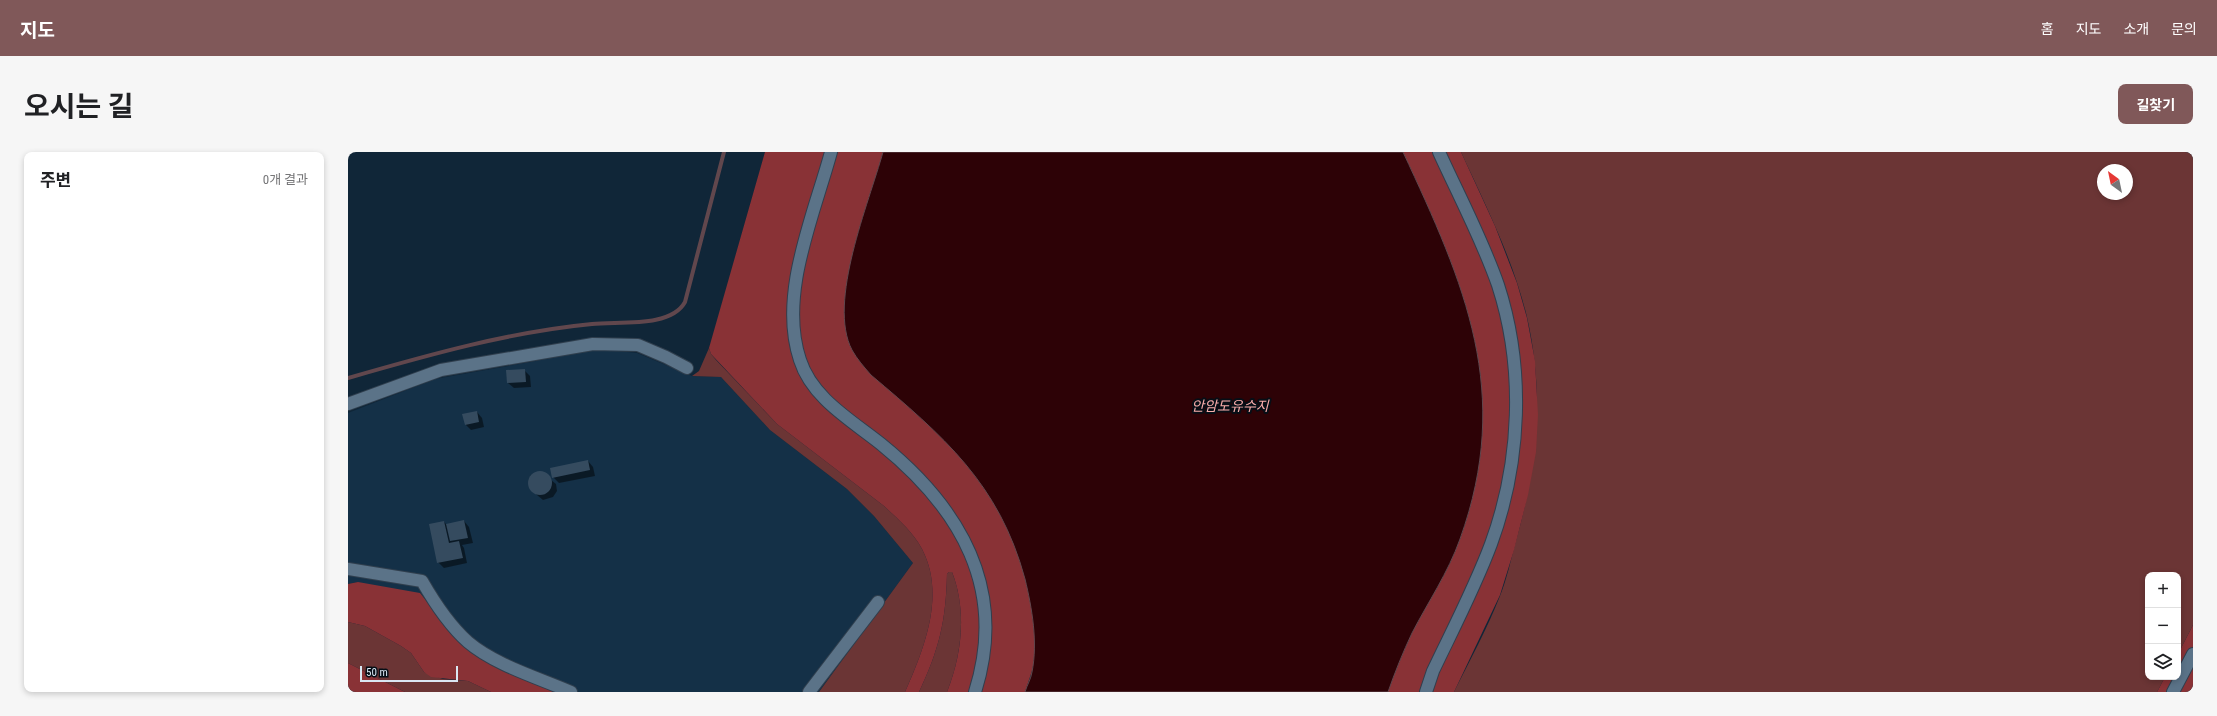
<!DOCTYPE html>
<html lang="ko">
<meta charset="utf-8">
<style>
:root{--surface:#fff;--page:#f6f6f6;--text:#202124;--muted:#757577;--line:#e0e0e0;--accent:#805859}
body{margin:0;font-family:"Roboto Condensed","Noto Sans KR",sans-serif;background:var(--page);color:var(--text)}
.controls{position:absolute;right:12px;bottom:12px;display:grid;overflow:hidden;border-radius:8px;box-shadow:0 2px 6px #0003}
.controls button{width:36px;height:36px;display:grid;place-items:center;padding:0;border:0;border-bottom:1px solid var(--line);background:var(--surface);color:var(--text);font:20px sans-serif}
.compass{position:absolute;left:1749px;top:12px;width:36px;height:36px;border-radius:50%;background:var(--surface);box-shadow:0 2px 6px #0003;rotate:327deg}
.scale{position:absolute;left:12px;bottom:10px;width:98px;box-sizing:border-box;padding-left:4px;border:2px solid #dae7f3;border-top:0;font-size:11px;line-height:14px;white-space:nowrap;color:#dae7f3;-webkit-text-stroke:3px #060e16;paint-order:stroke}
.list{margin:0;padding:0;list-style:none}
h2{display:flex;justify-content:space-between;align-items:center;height:52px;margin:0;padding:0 16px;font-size:17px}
h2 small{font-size:13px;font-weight:400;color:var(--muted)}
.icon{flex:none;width:22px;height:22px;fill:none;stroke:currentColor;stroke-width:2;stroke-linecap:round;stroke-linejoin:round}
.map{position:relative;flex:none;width:1845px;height:540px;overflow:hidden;border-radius:8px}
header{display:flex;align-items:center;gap:24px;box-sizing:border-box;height:56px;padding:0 20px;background:var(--accent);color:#fff}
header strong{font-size:19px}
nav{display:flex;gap:22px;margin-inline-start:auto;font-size:14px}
.intro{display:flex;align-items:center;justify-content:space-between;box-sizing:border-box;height:96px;padding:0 24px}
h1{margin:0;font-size:28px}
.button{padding:10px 18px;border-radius:8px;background:var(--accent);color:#fff;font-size:14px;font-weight:700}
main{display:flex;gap:24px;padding:0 24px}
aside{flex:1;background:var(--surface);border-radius:8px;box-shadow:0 2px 6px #0003}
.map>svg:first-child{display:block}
.built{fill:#143047}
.green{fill:#6b3535;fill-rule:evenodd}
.forest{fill:#893236}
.water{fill:#2d0206;stroke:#61474d}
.shadow{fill:#0007}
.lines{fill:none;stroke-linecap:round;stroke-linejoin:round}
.stream{stroke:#61474d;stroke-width:4}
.building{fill:#354b5f}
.minor-casing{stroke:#303f4e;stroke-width:14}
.minor{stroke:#5b7388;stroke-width:12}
.labels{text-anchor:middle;stroke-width:4;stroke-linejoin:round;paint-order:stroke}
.water-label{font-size:14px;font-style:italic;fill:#f8acaa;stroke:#060e16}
</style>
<header>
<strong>지도</strong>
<nav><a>홈</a><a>지도</a><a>소개</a><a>문의</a></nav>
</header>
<div class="intro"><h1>오시는 길</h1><a class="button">길찾기</a></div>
<main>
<aside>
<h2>주변<small>0개 결과</small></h2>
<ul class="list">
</ul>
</aside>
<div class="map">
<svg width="1845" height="540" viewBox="0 0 1845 540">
<rect width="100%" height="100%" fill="#102638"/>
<!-- built -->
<path class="built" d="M261,198L289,201L344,224L373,225L422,278L499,337L526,364L565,411L471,540H206L148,513L10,430L0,432V261L87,227L188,209L226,200Z"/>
<!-- green -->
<g class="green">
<path d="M1113,0H1845V473L1830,502V423H1800V525H1817L1809,540H1106C1122,508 1139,477 1152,444C1159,427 1163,407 1168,389C1189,314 1197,243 1179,165C1165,107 1138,54 1113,0ZM1755,18H1779V42H1755Z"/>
<path d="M361,196L363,202L368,208L429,272L536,354C550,367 565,380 574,397C598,443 576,497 557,540H471L565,411L526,364L499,337L422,278L373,225L344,224L351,219Z"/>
<path d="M601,420H604C619,458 614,503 599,540H571C591,498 598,469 599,422Z"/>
<path d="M0,470L17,474L53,494L63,501L76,520L95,527L120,529L143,540H57L0,511Z"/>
</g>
<!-- forest -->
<g class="forest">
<path d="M417,0H478L450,103V214L591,355L624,414L635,478L624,540H599C614,503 619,458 604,420H601L599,422C598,469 591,498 571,540H557C576,497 598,443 574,397C565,380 550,367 536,354L429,272L363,202L361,196Z"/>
<path d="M487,0H535C520,53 498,107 496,162C520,195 541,230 567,260C576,270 587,278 596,287C607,298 618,311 628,324C666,372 688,440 687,502C686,516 681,527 677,540H630L641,489L614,375L475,238L457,211L448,161L457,107Z"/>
<path d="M1055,0H1087L1131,96L1154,161L1164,238L1159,316L1143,380L1073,540H1040C1047,520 1055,500 1064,481C1080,450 1100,421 1112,387C1165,240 1117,133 1055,0Z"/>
<path d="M1095,0H1113L1147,74L1169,131L1179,166L1187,209L1190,263L1188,300L1180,343L1166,398L1152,443L1106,540H1081L1103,490L1166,313L1163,175Z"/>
<path d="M10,430L72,441L104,481L148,513L206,540H143L120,529L83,525L76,520L63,501L53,494L17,474L0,470V432Z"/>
<path d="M1845,473V497L1822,540H1809L1817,525H1830V502Z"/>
<path d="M1845,509V536L1843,540H1828Z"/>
<path d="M0,511L57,540H0Z"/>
</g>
<!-- water -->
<path class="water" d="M535,0H1055C1117,133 1165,240 1112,387C1100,421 1080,450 1064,481C1055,500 1047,520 1040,540H677C679,533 683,527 684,520C690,490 684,456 677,427C651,331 595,284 523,223C516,215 509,207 504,198C479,150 521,51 535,0Z"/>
<!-- shadow -->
<g class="shadow">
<path d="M176,218L182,224L183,235L166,236L160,231Z"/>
<path d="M129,260L134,266L136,275L123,278L117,272Z"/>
<path d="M240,309L245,315L247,324L211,331L205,325Z"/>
<path d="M193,320L208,332L209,339L205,345L195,348L183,338L180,330L183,323Z"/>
<path d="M116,369L121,375L125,391L114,393L116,396L119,411L96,416L90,410L96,370L99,373Z"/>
</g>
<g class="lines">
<!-- stream -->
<path class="stream" d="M0,226C80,203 161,180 244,172C271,169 323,176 337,150L376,0"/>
</g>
<!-- building -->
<g class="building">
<path d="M177,217L178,230L159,231L158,218Z"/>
<path d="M129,259L131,270L117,273L114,262Z"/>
<path d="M240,308L242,318L204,326L202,316Z"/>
<circle cx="192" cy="331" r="12"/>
<path d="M116,368L120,386L102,389L98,372Z"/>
<path d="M96,369L101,391L111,389L115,406L89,411L81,372Z"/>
</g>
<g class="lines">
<defs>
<g id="minor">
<path d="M483,0C466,63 430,143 452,208C464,246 503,268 533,292C612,356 660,436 627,540"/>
<path d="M0,252L93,218L245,192L290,193L318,205L339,216"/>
<path d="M0,417L74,429C86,450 102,474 120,490C147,513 191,526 223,540"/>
<path d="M461,540L530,450"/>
<path d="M1078,540L1085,519C1105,477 1127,435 1143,392C1173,310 1177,216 1150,133C1134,87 1111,44 1091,0"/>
<path d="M1825,540L1845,502"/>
</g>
</defs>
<!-- minor casing -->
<use href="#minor" class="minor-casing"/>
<!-- minor -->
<use href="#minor" class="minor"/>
</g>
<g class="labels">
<!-- water labels -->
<g class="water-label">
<text x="882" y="259">안암도유수지</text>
</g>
</g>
</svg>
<div class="controls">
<button>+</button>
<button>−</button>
<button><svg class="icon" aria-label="layers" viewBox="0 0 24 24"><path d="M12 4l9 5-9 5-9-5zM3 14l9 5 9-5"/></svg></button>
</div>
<svg class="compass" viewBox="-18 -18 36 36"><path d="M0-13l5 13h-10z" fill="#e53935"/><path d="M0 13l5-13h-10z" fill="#757577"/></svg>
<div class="scale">50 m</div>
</div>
</main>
